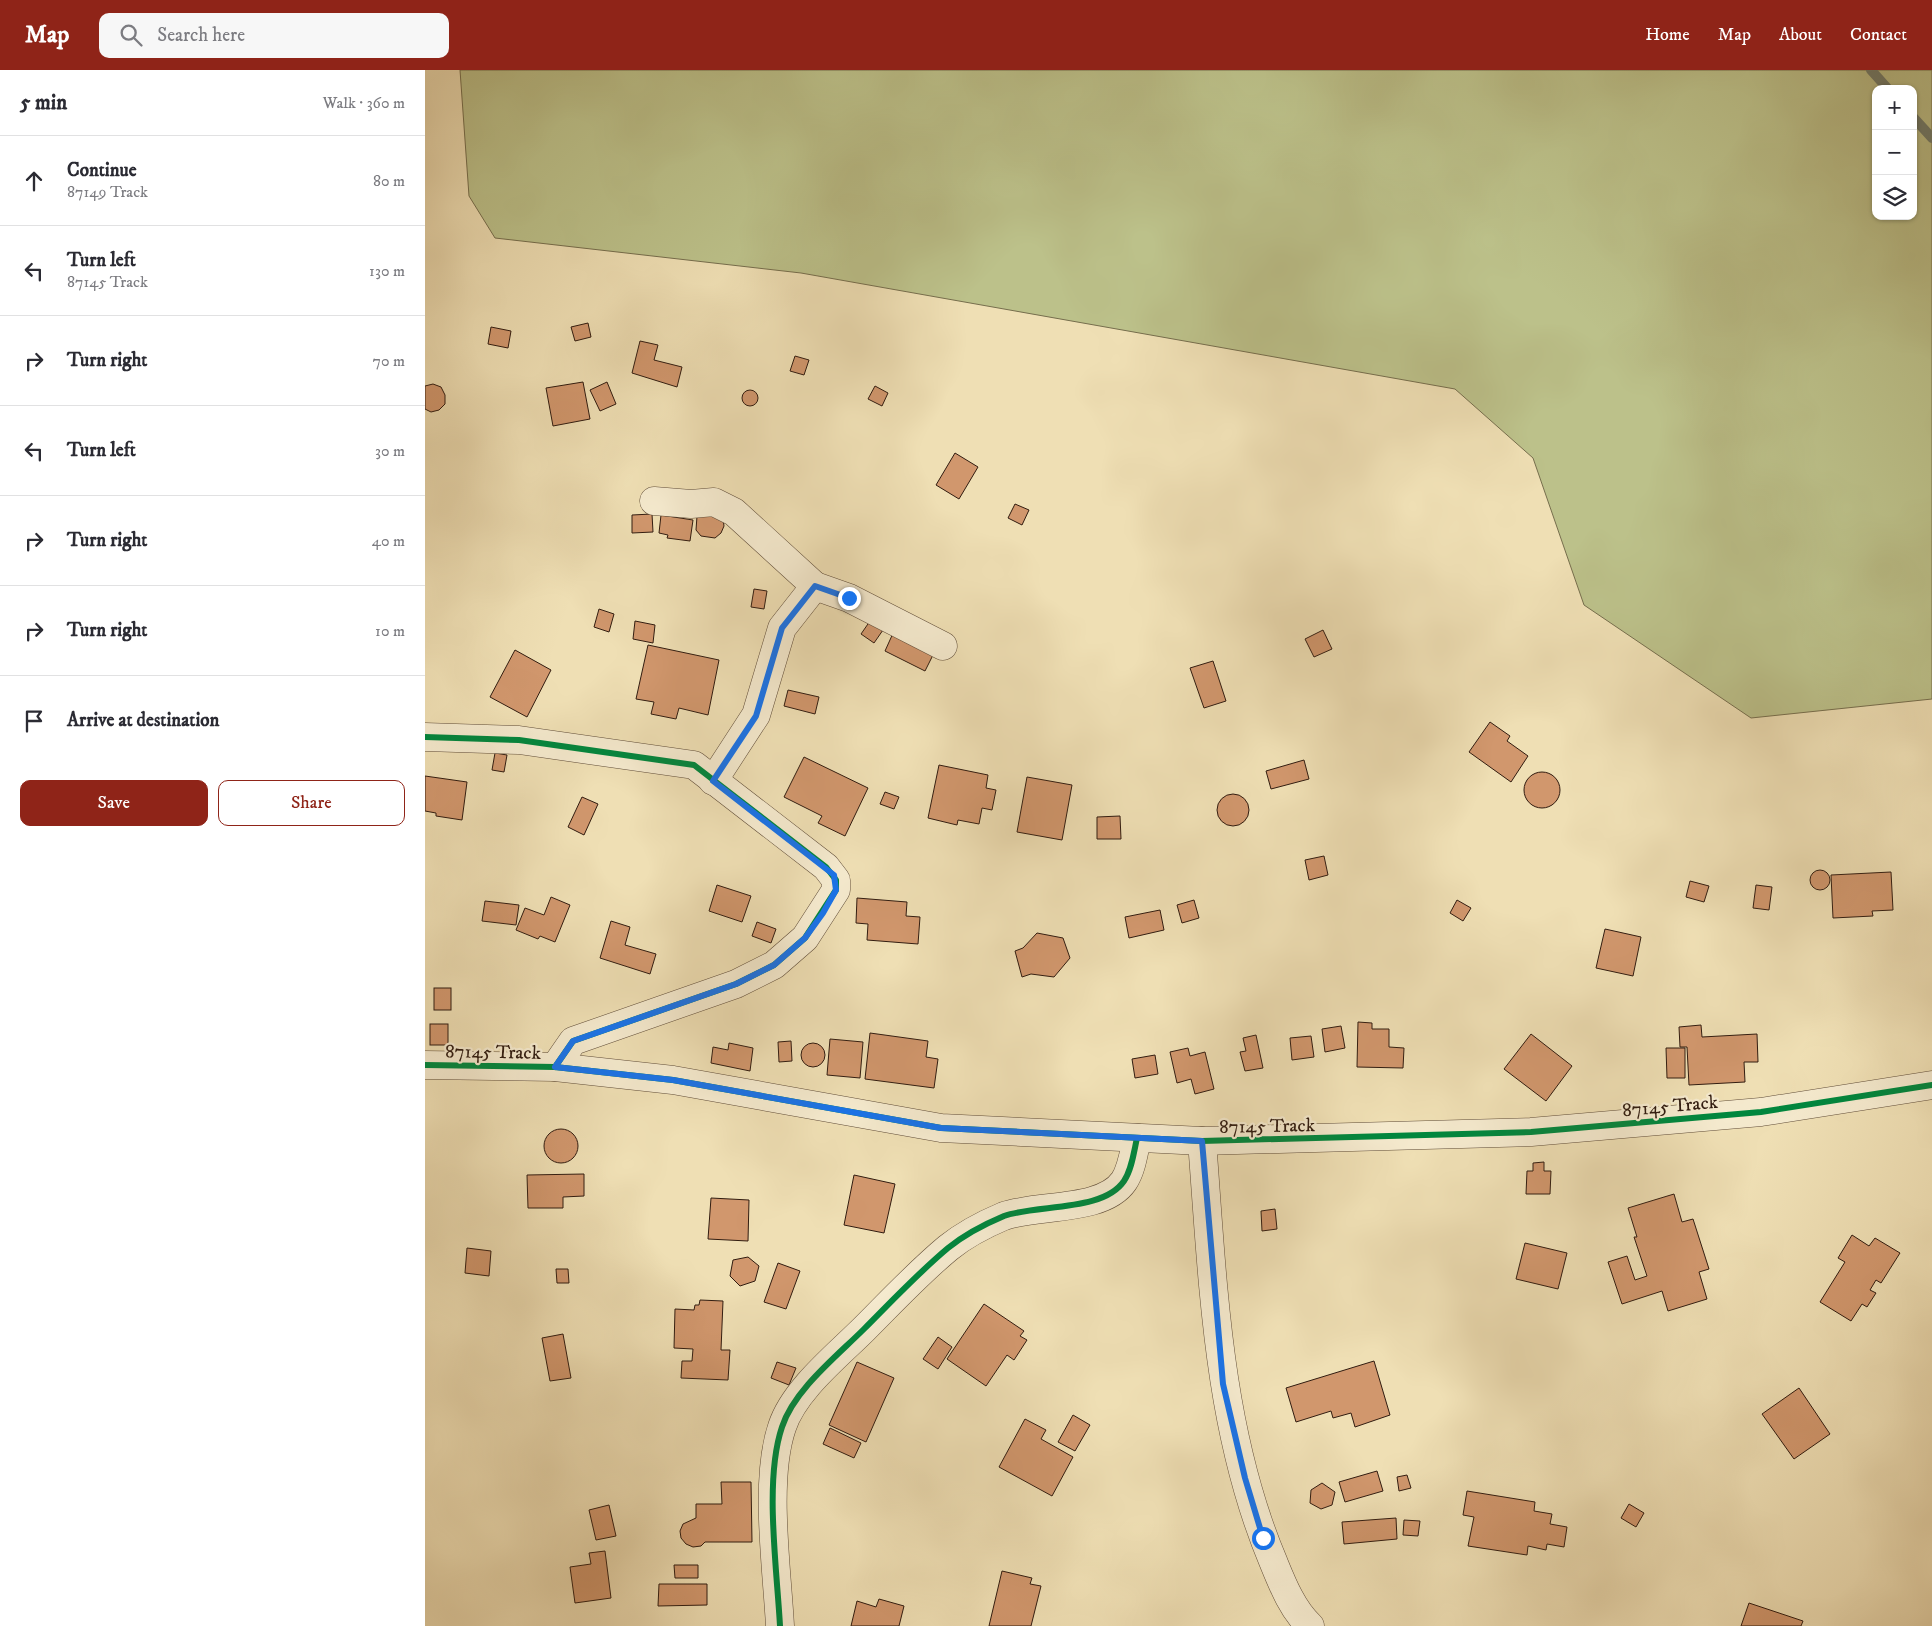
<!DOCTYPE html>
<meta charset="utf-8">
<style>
:root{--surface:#fff;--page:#f7f7f7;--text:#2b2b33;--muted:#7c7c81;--line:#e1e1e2;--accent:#8f2418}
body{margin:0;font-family:"IM FELL DW Pica",serif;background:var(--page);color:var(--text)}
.controls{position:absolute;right:15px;top:15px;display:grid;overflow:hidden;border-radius:10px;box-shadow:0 1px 4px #0004}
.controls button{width:45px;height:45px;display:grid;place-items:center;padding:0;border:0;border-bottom:1px solid var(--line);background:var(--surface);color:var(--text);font:25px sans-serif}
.stop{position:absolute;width:15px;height:15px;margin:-11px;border:4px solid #1a73e8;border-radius:50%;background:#fff}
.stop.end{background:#1a73e8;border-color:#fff;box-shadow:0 1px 5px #0008}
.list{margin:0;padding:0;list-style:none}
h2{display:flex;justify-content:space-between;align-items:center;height:65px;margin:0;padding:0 20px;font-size:21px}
h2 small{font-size:16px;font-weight:400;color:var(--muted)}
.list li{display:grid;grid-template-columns:32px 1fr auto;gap:15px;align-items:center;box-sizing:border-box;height:90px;padding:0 20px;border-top:1px solid var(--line)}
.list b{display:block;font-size:19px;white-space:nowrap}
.list p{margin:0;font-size:16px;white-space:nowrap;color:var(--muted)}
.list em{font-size:16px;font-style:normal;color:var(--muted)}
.actions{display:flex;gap:10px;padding:15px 20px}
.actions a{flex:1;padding:11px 0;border:1px solid var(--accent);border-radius:10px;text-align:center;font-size:18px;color:var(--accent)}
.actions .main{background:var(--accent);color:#fff}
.icon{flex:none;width:28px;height:28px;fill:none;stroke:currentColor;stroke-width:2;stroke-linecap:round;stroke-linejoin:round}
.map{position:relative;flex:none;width:1507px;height:1556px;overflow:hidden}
header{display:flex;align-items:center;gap:30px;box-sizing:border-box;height:70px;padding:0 25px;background:var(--accent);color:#fff}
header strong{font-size:24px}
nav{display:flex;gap:28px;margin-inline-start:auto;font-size:18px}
.search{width:350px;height:45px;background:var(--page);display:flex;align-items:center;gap:12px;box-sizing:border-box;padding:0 18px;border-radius:10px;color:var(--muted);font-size:19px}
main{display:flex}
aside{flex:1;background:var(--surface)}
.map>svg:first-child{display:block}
.green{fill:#bcc18a;stroke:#766e4d;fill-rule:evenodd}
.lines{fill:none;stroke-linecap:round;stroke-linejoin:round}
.stream{stroke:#707d6e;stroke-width:10}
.building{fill:#d1976d;stroke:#311c10}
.minor-casing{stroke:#604d39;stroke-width:29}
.minor{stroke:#f5eace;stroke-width:28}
.cycleway-casing{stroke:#f5eace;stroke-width:9}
.cycleway{stroke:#00873e;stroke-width:6}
.route{stroke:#1a73e8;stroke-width:6}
.labels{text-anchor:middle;stroke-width:4.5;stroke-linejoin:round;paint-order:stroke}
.street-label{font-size:19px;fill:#311c10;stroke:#f5eace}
</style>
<header>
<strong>Map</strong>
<div class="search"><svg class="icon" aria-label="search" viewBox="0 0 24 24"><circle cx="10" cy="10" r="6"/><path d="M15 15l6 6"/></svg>Search here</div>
<nav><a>Home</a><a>Map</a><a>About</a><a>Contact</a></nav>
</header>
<main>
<aside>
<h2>5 min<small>Walk · 360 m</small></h2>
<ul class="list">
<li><svg class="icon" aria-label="ahead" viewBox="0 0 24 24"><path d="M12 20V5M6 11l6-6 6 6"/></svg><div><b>Continue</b><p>87149 Track</p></div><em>80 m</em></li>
<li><svg class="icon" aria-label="left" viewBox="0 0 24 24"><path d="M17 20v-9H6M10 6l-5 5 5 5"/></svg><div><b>Turn left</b><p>87145 Track</p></div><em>130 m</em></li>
<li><svg class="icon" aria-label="right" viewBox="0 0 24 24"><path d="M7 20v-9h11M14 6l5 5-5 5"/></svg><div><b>Turn right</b></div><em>70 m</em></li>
<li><svg class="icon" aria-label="left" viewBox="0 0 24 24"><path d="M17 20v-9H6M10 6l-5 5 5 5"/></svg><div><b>Turn left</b></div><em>30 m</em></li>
<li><svg class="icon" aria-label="right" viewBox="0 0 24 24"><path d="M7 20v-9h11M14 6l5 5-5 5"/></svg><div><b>Turn right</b></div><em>40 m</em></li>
<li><svg class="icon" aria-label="right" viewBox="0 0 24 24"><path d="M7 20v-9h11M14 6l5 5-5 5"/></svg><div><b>Turn right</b></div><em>10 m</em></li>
<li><svg class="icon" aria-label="arrive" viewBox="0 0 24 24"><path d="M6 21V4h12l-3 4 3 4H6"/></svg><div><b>Arrive at destination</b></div></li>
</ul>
<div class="actions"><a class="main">Save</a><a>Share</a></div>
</aside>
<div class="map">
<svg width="1507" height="1556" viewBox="0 0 1507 1556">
<rect width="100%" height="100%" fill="#efdfb4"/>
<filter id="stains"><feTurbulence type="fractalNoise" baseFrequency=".004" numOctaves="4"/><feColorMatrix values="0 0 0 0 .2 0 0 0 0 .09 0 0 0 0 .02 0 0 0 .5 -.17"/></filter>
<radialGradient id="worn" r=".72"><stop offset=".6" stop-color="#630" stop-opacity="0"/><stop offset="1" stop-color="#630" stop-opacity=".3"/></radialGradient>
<!-- green -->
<path class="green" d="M35,0H1507V629L1326,648L1159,535L1108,388L1030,319L376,203L70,168L44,126ZM1451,19H1488V146H1451Z"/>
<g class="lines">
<!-- stream -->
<g class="stream">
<path d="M1446,0L1463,19"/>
<path d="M1488,47L1507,68"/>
</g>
</g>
<!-- building -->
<g class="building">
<path d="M163,253L166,267L150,271L146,257Z"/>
<path d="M66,257L86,261L83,278L63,274Z"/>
<path d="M215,271L233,275L229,290L257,297L252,317L207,303Z"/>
<path d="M370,286L384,290L379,305L365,301Z"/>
<path d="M158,312L165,349L128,356L121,318Z"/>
<path d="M182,312L191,334L175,341L165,320Z"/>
<path d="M8,314L16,317L20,325V334L14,340L6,342L0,339V316Z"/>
<path d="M450,316L463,323L457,336L443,329Z"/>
<circle cx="325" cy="328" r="8"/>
<path d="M530,383L553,397L534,429L511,415Z"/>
<path d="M590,434L604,440L597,455L583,448Z"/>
<path d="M293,443L298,449L299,456L296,463L290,468L276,466L271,460L272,446Z"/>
<path d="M227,444L228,462L207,463V445Z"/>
<path d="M236,445L268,450L265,471L242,468L243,465L234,463Z"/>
<path d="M329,519L342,521L339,539L326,537Z"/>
<path d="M174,539L189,544L184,562L169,557Z"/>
<path d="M210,551L230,555L228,573L208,569Z"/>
<path d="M445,551L458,560L449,573L436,564Z"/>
<path d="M898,560L907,579L889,587L880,569Z"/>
<path d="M469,561L510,581L500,601L460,581Z"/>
<path d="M223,575L294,590L283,645L254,638L251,649L226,644L229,632L211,629Z"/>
<path d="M90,580L126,600L102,647L65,627Z"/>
<path d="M788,591L801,631L779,638L765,598Z"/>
<path d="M363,620L394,627L390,644L359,636Z"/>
<path d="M1065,652L1085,666L1082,671L1103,686L1086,712L1044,682Z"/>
<path d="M70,683L82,685L79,702L67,700Z"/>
<path d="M379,687L443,718L420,766L393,753L397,746L359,727Z"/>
<path d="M879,690L884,709L846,719L841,701Z"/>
<path d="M514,695L563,705L561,718L571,720L567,740L557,738L554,754L533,750L532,755L503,748Z"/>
<circle cx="1117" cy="720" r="18"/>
<path d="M0,706L42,712L37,750L11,746V743L0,741Z"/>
<path d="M602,707L647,715L637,770L592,762Z"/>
<path d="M460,722L474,727L469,739L455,734Z"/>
<circle cx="808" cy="740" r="16"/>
<path d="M157,727L173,734L159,765L143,757Z"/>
<path d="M695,746L696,769H672V747Z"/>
<path d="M899,786L903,805L884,810L880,790Z"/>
<circle cx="1395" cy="810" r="10"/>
<path d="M1466,802L1468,840L1447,841L1448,846L1408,848L1406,805Z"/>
<path d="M1265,811L1284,816L1279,832L1261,827Z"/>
<path d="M292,815L326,826L317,852L284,841Z"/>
<path d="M1331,815L1347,817L1344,840L1328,838Z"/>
<path d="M126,827L145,835L130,872L115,866L113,869L91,860L100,838L119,845Z"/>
<path d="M432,828L482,832L481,846L495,847L493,874L442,870L443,854L431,853Z"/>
<path d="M769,830L774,848L757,853L752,835Z"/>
<path d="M1032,830L1046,838L1038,851L1025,843Z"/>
<path d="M60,831L94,835L91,855L57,851Z"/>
<path d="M735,840L739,860L704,868L700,847Z"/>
<path d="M186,851L205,857L200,875L231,884L225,904L175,888Z"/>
<path d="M332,852L351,859L346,873L327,866Z"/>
<path d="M1180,859L1216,867L1208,906L1171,898Z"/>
<path d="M612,863L638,868L645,888L629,907L606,904L597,907L590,881L598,878Z"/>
<rect x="9" y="918" width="17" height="22"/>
<path d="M933,952L947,953V959H964V977L979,978L978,998L932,997Z"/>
<rect x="5" y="954" width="18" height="21"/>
<path d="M1276,955L1277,967L1332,964L1333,992H1319L1320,1012L1264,1015L1262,977H1255L1254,957Z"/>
<path d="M916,956L920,978L900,982L897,959Z"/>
<path d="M445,963L503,971L501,987L513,989L509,1018L440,1009Z"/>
<path d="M1106,964L1147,996L1121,1031L1079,999Z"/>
<path d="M831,965L838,998L820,1001L815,982L821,981L818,968Z"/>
<path d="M886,966L889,987L867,990L865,968Z"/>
<path d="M405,969L438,972L435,1008L402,1005Z"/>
<path d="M366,971L367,991L354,992L353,972Z"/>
<circle cx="388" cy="985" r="12"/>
<path d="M304,973L328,978L325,1001L286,993L288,977L303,980Z"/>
<path d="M763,978L765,986L780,982L789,1019L770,1024L766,1009L752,1013L745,982Z"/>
<path d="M1241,978H1260V1008H1242Z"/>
<path d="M730,985L733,1004L710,1008L707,989Z"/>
<circle cx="136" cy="1076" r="17"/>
<path d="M1119,1092V1101H1126L1125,1124H1101L1102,1101H1108V1093Z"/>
<path d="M159,1104V1126L138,1127V1138H103L102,1105Z"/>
<path d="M429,1105L470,1114L459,1163L419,1155Z"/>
<path d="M1249,1124L1257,1152L1268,1149L1284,1199L1274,1202L1282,1229L1243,1241L1237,1221L1197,1234L1183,1192L1202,1186L1210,1210L1222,1206L1209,1167H1212L1203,1138Z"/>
<path d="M286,1128L324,1130L323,1171L283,1169Z"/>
<path d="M850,1139L852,1159L837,1161L836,1141Z"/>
<path d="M1427,1165L1444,1176L1450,1168L1475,1183L1456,1213L1451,1210L1445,1220L1451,1223L1442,1237L1437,1234L1426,1251L1395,1232L1420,1192L1413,1188Z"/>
<path d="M1100,1173L1142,1183L1133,1219L1091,1209Z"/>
<path d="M42,1178L66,1181L64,1206L40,1203Z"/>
<path d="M323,1187L334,1196L330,1211L315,1216L305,1206L308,1190Z"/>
<path d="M353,1193L375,1201L361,1239L339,1232Z"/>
<path d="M131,1199H143L144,1213H132Z"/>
<path d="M275,1230L298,1231L296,1280H305L303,1310L256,1308L257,1291H267L268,1279L249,1278L250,1239L269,1240L270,1235H274Z"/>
<path d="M559,1234L599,1261L595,1266L602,1270L589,1290L582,1285L561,1316L522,1289Z"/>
<path d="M138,1264L146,1308L125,1311L117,1268Z"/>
<path d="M513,1267L527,1277L513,1299L498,1289Z"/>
<path d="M949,1291L965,1345L930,1357L926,1343L908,1348L906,1341L871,1352L861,1318Z"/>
<path d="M352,1292L371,1298L364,1315L346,1308Z"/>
<path d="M432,1292L469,1308L441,1372L404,1355Z"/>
<path d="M1374,1318L1405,1364L1369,1389L1337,1344Z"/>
<path d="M648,1345L665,1355L650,1381L633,1372Z"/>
<path d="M600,1349L621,1360L616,1369L648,1387L627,1426L574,1397Z"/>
<path d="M405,1358L436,1373L429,1388L398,1374Z"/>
<path d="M952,1401L958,1421L920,1432L914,1412Z"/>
<path d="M982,1405L986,1418L974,1421L972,1407Z"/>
<path d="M296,1412H326L327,1472H280L276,1476L268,1477L261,1474L256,1468L255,1461L258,1454L271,1448V1434H297Z"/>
<path d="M897,1413L910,1422L907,1435L896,1439L885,1433L886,1420Z"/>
<path d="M1042,1421L1110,1432L1109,1441L1127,1444L1125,1454L1142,1457L1139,1477L1122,1474L1121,1480L1103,1476L1102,1485L1043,1476L1049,1447L1038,1445Z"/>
<path d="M1204,1434L1219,1443L1211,1457L1196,1448Z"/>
<path d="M184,1435L191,1466L171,1470L164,1440Z"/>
<path d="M971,1448L972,1469L919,1474L917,1452Z"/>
<path d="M979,1450L995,1451L993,1466L978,1465Z"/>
<path d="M180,1481L186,1528L150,1533L145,1497L166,1494L164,1483Z"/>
<path d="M249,1495H273V1508H250Z"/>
<path d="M577,1501L607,1508L605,1514L616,1516L606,1556H564Z"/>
<path d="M234,1514H282V1535L233,1536Z"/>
<path d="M454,1529L479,1536L474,1556H426L432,1531L451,1537Z"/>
<path d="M1324,1533L1378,1551L1376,1556H1316Z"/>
</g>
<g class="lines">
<defs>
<g id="minor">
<path d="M229,431L266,434L289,432L309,442L390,516L357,558L331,645L288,711"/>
<path d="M390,516L424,528L518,576"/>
<path d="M0,667L94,670L269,695L401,797L411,810V820L380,868L349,895L311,914L148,971L130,997"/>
<path d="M0,995L130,997L248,1010L516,1058L777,1071L1106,1062L1336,1042L1507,1015"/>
<path d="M777,1071C788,1212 792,1358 848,1491C857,1513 867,1539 885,1556"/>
<path d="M355,1556C352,1499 339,1410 357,1357C369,1320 412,1286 439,1259C466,1232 493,1203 523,1178C539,1165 560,1154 579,1146C613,1134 678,1142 699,1111C707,1099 709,1081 712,1068"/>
</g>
</defs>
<!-- minor casing -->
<use href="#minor" class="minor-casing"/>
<!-- minor -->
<use href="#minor" class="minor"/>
<defs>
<g id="cycleway">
<path d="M0,667L94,670L269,695L401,797L411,810V820L380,868L349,895L311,914L148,971L130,997"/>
<path d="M0,995L130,997L248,1010L516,1058L777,1071L1106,1062L1336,1042L1507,1015"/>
<path d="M355,1556C352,1499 339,1410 357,1357C369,1320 412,1286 439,1259C466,1232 493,1203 523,1178C539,1165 560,1154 579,1146C613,1134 678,1142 699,1111C707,1099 709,1081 712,1068"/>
</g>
</defs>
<!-- cycleway casing -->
<use href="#cycleway" class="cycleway-casing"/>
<!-- cycleway -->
<use href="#cycleway" class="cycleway"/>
</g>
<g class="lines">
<!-- route -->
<path class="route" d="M424,528L390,516L357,558L331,646L288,711L409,805L411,820L398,843L380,868L349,895L311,914L148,971L130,997L248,1010L516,1058L777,1071L798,1314L820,1408L838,1468"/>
</g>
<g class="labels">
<!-- street labels -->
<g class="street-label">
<text transform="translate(68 981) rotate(1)" y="7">87145 Track</text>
<text transform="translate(1245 1035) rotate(-5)" y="7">87145 Track</text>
<text transform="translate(842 1055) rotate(-1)" y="7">87145 Track</text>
</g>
</g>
<rect width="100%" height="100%" filter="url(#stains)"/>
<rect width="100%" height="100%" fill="url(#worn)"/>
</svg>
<div class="controls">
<button>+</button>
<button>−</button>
<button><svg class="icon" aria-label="layers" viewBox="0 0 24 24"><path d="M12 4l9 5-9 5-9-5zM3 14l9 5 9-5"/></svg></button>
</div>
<div class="stop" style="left:838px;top:1468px"></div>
<div class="stop end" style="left:424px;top:528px"></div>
</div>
</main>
